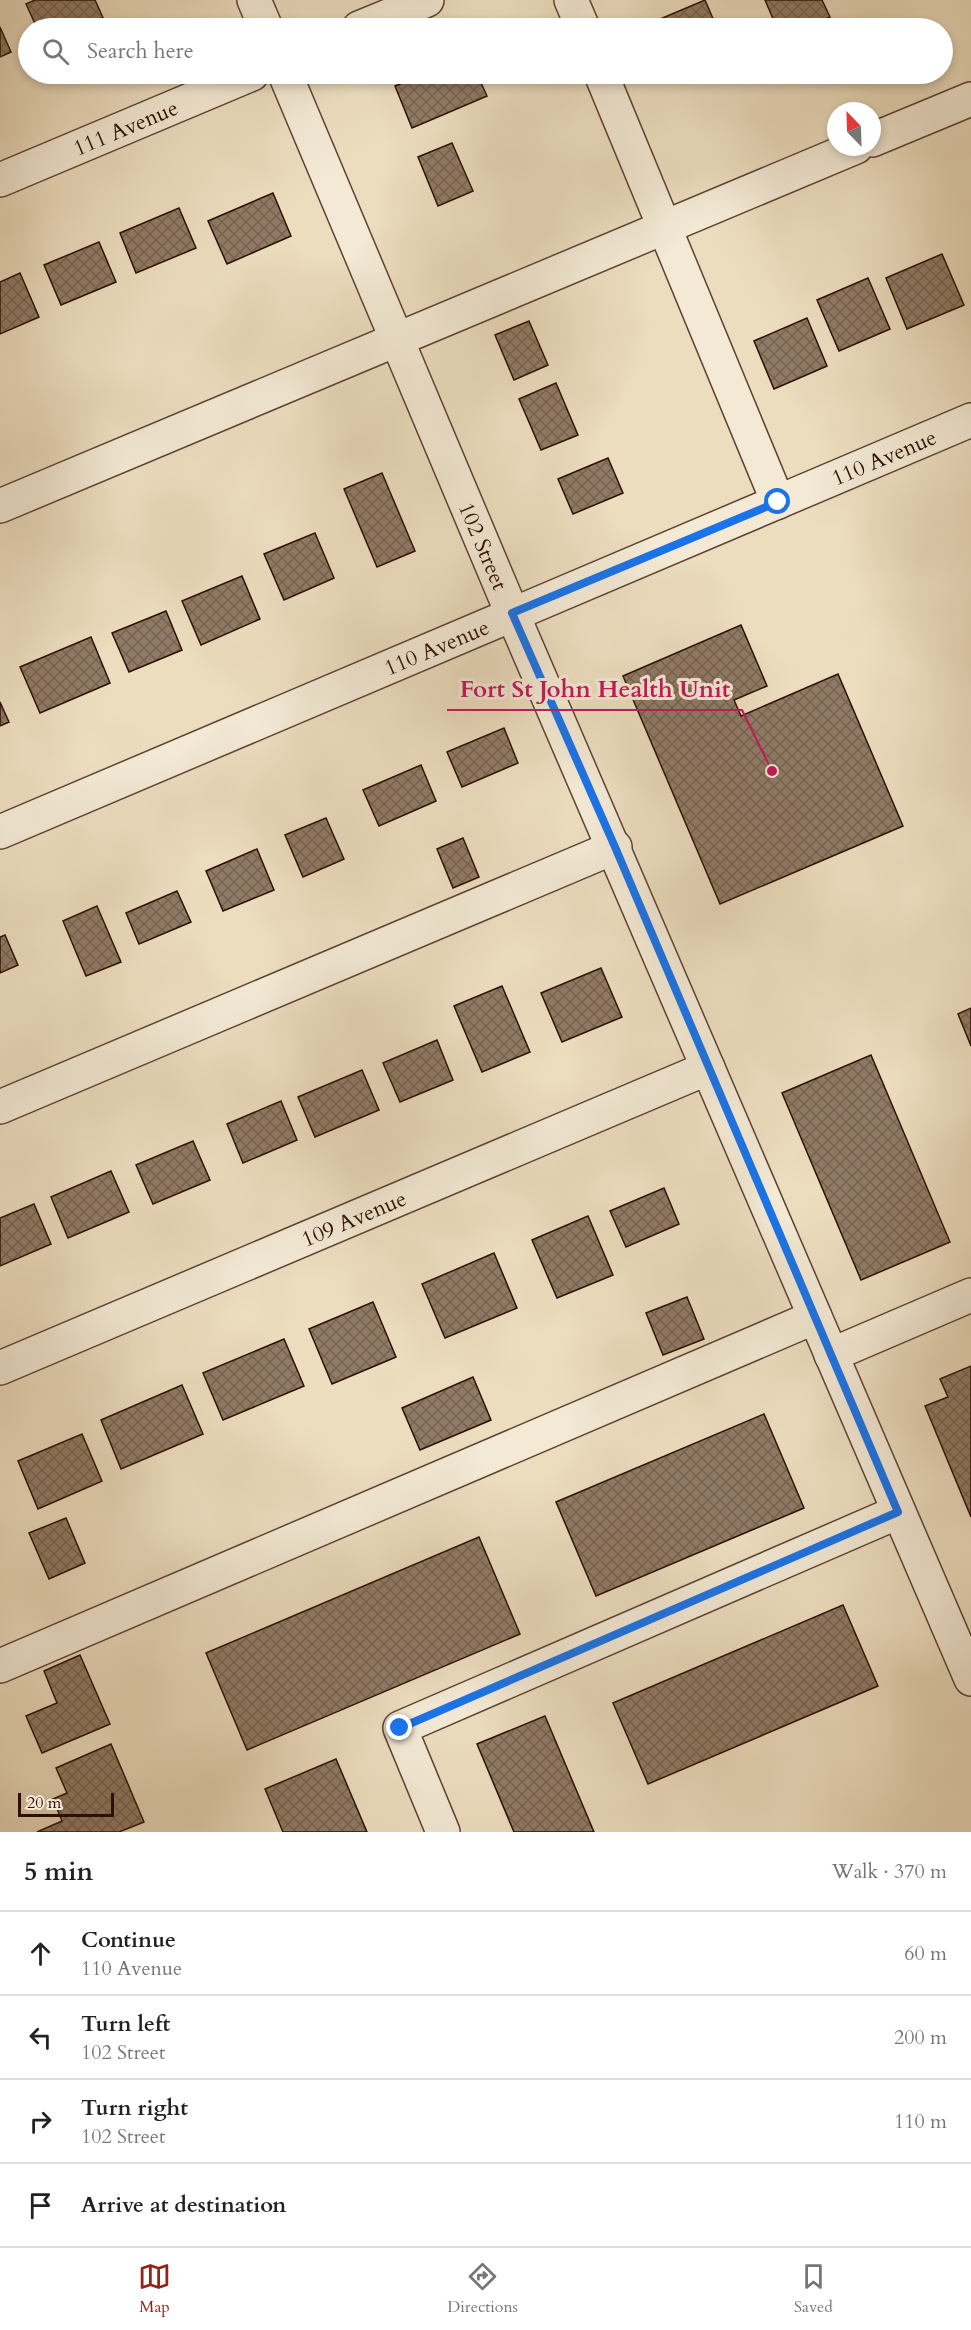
<!DOCTYPE html>
<meta charset="utf-8">
<style>
:root{--surface:#fff;--page:#f2f2f2;--text:#222;--muted:#767676;--line:#e0e0e0;--accent:#8f2418}
body{margin:0;font-family:Cardo,serif;background:var(--page);color:var(--text)}
.compass{position:absolute;left:827px;top:102px;width:54px;height:54px;border-radius:50%;background:var(--surface);box-shadow:0 3px 9px #0003;rotate:337deg}
.scale{position:absolute;left:18px;bottom:15px;width:96px;box-sizing:border-box;padding-left:6px;border:3px solid #2d0f04;border-top:0;font-size:16px;line-height:21px;white-space:nowrap;color:#2d0f04;-webkit-text-stroke:4px #f3e9d5;paint-order:stroke}
.stop{position:absolute;width:18px;height:18px;margin:-14px;border:4px solid #1a73e8;border-radius:50%;background:#fff}
.stop.end{background:#1a73e8;border-color:#fff;box-shadow:0 2px 6px #0008}
.list{margin:0;padding:0;list-style:none}
h2{display:flex;justify-content:space-between;align-items:center;height:78px;margin:0;padding:0 24px;font-size:26px}
h2 small{font-size:20px;font-weight:400;color:var(--muted)}
.list li{display:grid;grid-template-columns:39px 1fr auto;gap:18px;align-items:center;box-sizing:border-box;height:84px;padding:0 24px;border-top:2px solid var(--line)}
.list b{display:block;font-size:22px;white-space:nowrap}
.list p{margin:0;font-size:20px;white-space:nowrap;color:var(--muted)}
.list em{font-size:20px;font-style:normal;color:var(--muted)}
.icon{flex:none;width:33px;height:33px;fill:none;stroke:currentColor;stroke-width:2;stroke-linecap:round;stroke-linejoin:round}
.map{position:relative;flex:none;width:971px;height:1832px;overflow:hidden}
.search{position:absolute;background:var(--surface);box-shadow:0 3px 9px #0003;left:18px;right:18px;top:18px;height:66px;display:flex;align-items:center;gap:15px;box-sizing:border-box;padding:0 21px;border-radius:33px;color:var(--muted);font-size:22px}
.sheet{height:414px;background:var(--surface)}
nav{display:flex;justify-content:space-around;align-items:center;box-sizing:border-box;height:84px;border-top:2px solid var(--line);background:var(--surface);font-size:16px;color:var(--muted)}
nav a{display:grid;justify-items:center;gap:3px}
nav .on{color:var(--accent)}
.map>svg:first-child{display:block}
.building{fill:url(#building-cross-hatch);stroke:#2d0f04;stroke-width:1.5}
.lines{fill:none;stroke-linecap:round;stroke-linejoin:round}
.minor-casing{stroke:#5d4233;stroke-width:36}
.minor{stroke:#f3e9d5;stroke-width:33}
.route{stroke:#1a73e8;stroke-width:8}
.labels{text-anchor:middle;stroke-width:6;stroke-linejoin:round;paint-order:stroke}
.street-label{font-size:22px;fill:#2d0f04;stroke:#f3e9d5}
.leader{fill:none;stroke:#c2185b;stroke-width:2}
.callout-dot{fill:#c2185b;stroke:#f3e9d5;stroke-width:2}
.callout-label{font-size:24px;text-anchor:middle;font-weight:bold;fill:#c2185b;stroke:#f3e9d5;stroke-width:6;stroke-linejoin:round;paint-order:stroke}
</style>
<div class="map">
<svg width="971" height="1832" viewBox="0 0 971 1832">
<defs>
<pattern id="building-cross-hatch" width="8" height="8" patternUnits="userSpaceOnUse" patternTransform="scale(1.5)"><rect width="8" height="8" fill="#907a65"/><path d="M0 0l8 8M0 8l8-8" fill="none" stroke="#766251"/></pattern>
</defs>
<rect width="100%" height="100%" fill="#ecddbf"/>
<filter id="stains"><feTurbulence type="fractalNoise" baseFrequency=".00333" numOctaves="4"/><feColorMatrix values="0 0 0 0 .2 0 0 0 0 .09 0 0 0 0 .02 0 0 0 .5 -.17"/></filter>
<radialGradient id="worn" r=".72"><stop offset=".6" stop-color="#630" stop-opacity="0"/><stop offset="1" stop-color="#630" stop-opacity=".3"/></radialGradient>
<!-- building -->
<g class="building">
<path d="M35,0H95L104,20L83,28H37L26,4Z"/>
<path d="M705,0L717,28H639Z"/>
<path d="M765,0H822L830,17L804,28H777Z"/>
<path d="M0,27L11,52L0,57Z"/>
<path d="M425,74H477L487,96L412,128L395,86Z"/>
<path d="M452,143L473,191L438,206L418,157Z"/>
<path d="M273,193L291,236L227,264L208,221Z"/>
<path d="M179,208L196,248L136,273L120,233Z"/>
<path d="M99,242L116,282L61,305L44,265Z"/>
<path d="M942,254L964,305L907,329L886,278Z"/>
<path d="M20,273L39,317L0,334V282Z"/>
<path d="M868,278L890,329L839,351L817,300Z"/>
<path d="M807,318L827,366L774,389L754,341Z"/>
<path d="M529,321L548,365L514,380L495,335Z"/>
<path d="M556,383L578,435L541,450L519,399Z"/>
<path d="M608,458L623,493L573,514L558,479Z"/>
<path d="M382,473L415,551L377,567L344,489Z"/>
<path d="M315,533L334,578L284,600L264,554Z"/>
<path d="M242,576L260,619L201,645L182,601Z"/>
<path d="M166,611L182,650L129,672L112,633Z"/>
<path d="M741,625L767,686L734,700L741,716L838,674L903,826L720,904L623,676Z"/>
<path d="M91,637L110,683L40,713L20,667Z"/>
<path d="M0,702L9,722L0,726Z"/>
<path d="M504,728L518,763L462,787L447,752Z"/>
<path d="M421,765L436,801L379,826L363,790Z"/>
<path d="M326,818L344,859L303,877L285,835Z"/>
<path d="M463,838L479,877L453,888L437,849Z"/>
<path d="M257,849L274,890L223,911L206,871Z"/>
<path d="M177,891L191,922L139,944L126,913Z"/>
<path d="M97,906L121,962L86,976L63,921Z"/>
<path d="M5,935L18,965L0,973V937Z"/>
<path d="M601,968L622,1017L562,1042L541,993Z"/>
<path d="M502,986L530,1052L482,1072L454,1006Z"/>
<path d="M971,1008V1046L958,1014Z"/>
<path d="M437,1040L453,1080L400,1102L383,1063Z"/>
<path d="M871,1055L950,1242L861,1280L782,1093Z"/>
<path d="M362,1070L379,1110L315,1137L298,1097Z"/>
<path d="M281,1101L297,1140L243,1163L227,1124Z"/>
<path d="M193,1141L210,1180L153,1204L136,1165Z"/>
<path d="M111,1171L129,1212L68,1238L51,1197Z"/>
<path d="M664,1188L679,1224L626,1247L610,1211Z"/>
<path d="M34,1204L51,1244L0,1266V1218Z"/>
<path d="M588,1216L613,1275L557,1298L532,1240Z"/>
<path d="M494,1253L517,1308L445,1338L422,1284Z"/>
<path d="M687,1297L704,1339L663,1355L646,1313Z"/>
<path d="M373,1302L396,1357L332,1384L309,1329Z"/>
<path d="M284,1339L304,1386L223,1420L203,1373Z"/>
<path d="M971,1366V1517L925,1406L948,1397L940,1379Z"/>
<path d="M473,1377L491,1420L420,1450L402,1408Z"/>
<path d="M182,1385L203,1434L121,1469L101,1420Z"/>
<path d="M764,1414L804,1508L596,1596L556,1502Z"/>
<path d="M82,1434L102,1481L38,1509L18,1461Z"/>
<path d="M66,1518L85,1563L49,1579L29,1533Z"/>
<path d="M479,1537L520,1634L247,1750L206,1653Z"/>
<path d="M843,1605L878,1686L648,1784L613,1703Z"/>
<path d="M80,1655L110,1724L42,1753L26,1716L57,1703L44,1671Z"/>
<path d="M545,1716L594,1832H514L477,1744Z"/>
<path d="M111,1744L144,1822L119,1832H37L62,1821L53,1799L67,1793L56,1768Z"/>
<path d="M336,1759L367,1832H283L265,1789Z"/>
</g>
<g class="lines">
<defs>
<g id="minor">
<path d="M254,0L266,28"/>
<path d="M571,0L583,28"/>
<path d="M359,28L427,0"/>
<path id="s1" d="M285,74L512,613L971,1679"/>
<path d="M601,74L778,502"/>
<path d="M872,140L971,99"/>
<path id="s2" d="M0,180L252,74"/>
<path d="M0,506L856,147"/>
<path id="s3" d="M0,832L971,420"/>
<path d="M0,1107L615,847"/>
<path d="M831,1355L971,1295"/>
<path id="s4" d="M0,1368L708,1068"/>
<path d="M0,1666L815,1317"/>
<path d="M443,1832L400,1728L898,1512"/>
</g>
</defs>
<!-- minor casing -->
<use href="#minor" class="minor-casing"/>
<!-- minor -->
<use href="#minor" class="minor"/>
</g>
<g class="lines">
<!-- route -->
<path class="route" d="M400,1728L898,1512L615,847L512,613L778,502"/>
</g>
<g class="labels">
<!-- street labels -->
<g class="street-label">
<text dy="8" stroke="none"><textPath href="#s2" startOffset="136">111 Avenue</textPath></text>
<text dy="8" stroke="none"><textPath href="#s3" startOffset="960">110 Avenue</textPath></text>
<text dy="8" stroke="none"><textPath href="#s1" startOffset="512">102 Street</textPath></text>
<text dy="8" stroke="none"><textPath href="#s3" startOffset="474">110 Avenue</textPath></text>
<text dy="8" stroke="none"><textPath href="#s4" startOffset="384">109 Avenue</textPath></text>
</g>
</g>
<!-- callouts -->
<path class="leader" d="M772 771L742 710H447"/>
<circle class="callout-dot" cx="772" cy="771" r="6"/>
<g class="callout-label">
<text x="595" y="697">Fort St John Health Unit</text>
</g>
<rect width="100%" height="100%" filter="url(#stains)"/>
<rect width="100%" height="100%" fill="url(#worn)"/>
</svg>
<svg class="compass" viewBox="-18 -18 36 36"><path d="M0-13l5 13h-10z" fill="#e53935"/><path d="M0 13l5-13h-10z" fill="#767676"/></svg>
<div class="scale">20 m</div>
<div class="stop" style="left:778px;top:502px"></div>
<div class="stop end" style="left:400px;top:1728px"></div>
<div class="search"><svg class="icon" aria-label="search" viewBox="0 0 24 24"><circle cx="10" cy="10" r="6"/><path d="M15 15l6 6"/></svg>Search here</div>
</div>
<section class="sheet">
<h2>5 min<small>Walk · 370 m</small></h2>
<ul class="list">
<li><svg class="icon" aria-label="ahead" viewBox="0 0 24 24"><path d="M12 20V5M6 11l6-6 6 6"/></svg><div><b>Continue</b><p>110 Avenue</p></div><em>60 m</em></li>
<li><svg class="icon" aria-label="left" viewBox="0 0 24 24"><path d="M17 20v-9H6M10 6l-5 5 5 5"/></svg><div><b>Turn left</b><p>102 Street</p></div><em>200 m</em></li>
<li><svg class="icon" aria-label="right" viewBox="0 0 24 24"><path d="M7 20v-9h11M14 6l5 5-5 5"/></svg><div><b>Turn right</b><p>102 Street</p></div><em>110 m</em></li>
<li><svg class="icon" aria-label="arrive" viewBox="0 0 24 24"><path d="M6 21V4h12l-3 4 3 4H6"/></svg><div><b>Arrive at destination</b></div></li>
</ul>
</section>
<nav>
<a class="on"><svg class="icon" aria-label="map" viewBox="0 0 24 24"><path d="M3 6l6-2 6 2 6-2v14l-6 2-6-2-6 2zM9 4v14M15 6v14"/></svg>Map</a>
<a><svg class="icon" aria-label="directions" viewBox="0 0 24 24"><path d="M12 3l9 9-9 9-9-9zM9 14v-3h6M13 9l2 2-2 2"/></svg>Directions</a>
<a><svg class="icon" aria-label="saved" viewBox="0 0 24 24"><path d="M7 4h10v16l-5-4-5 4z"/></svg>Saved</a>
</nav>
